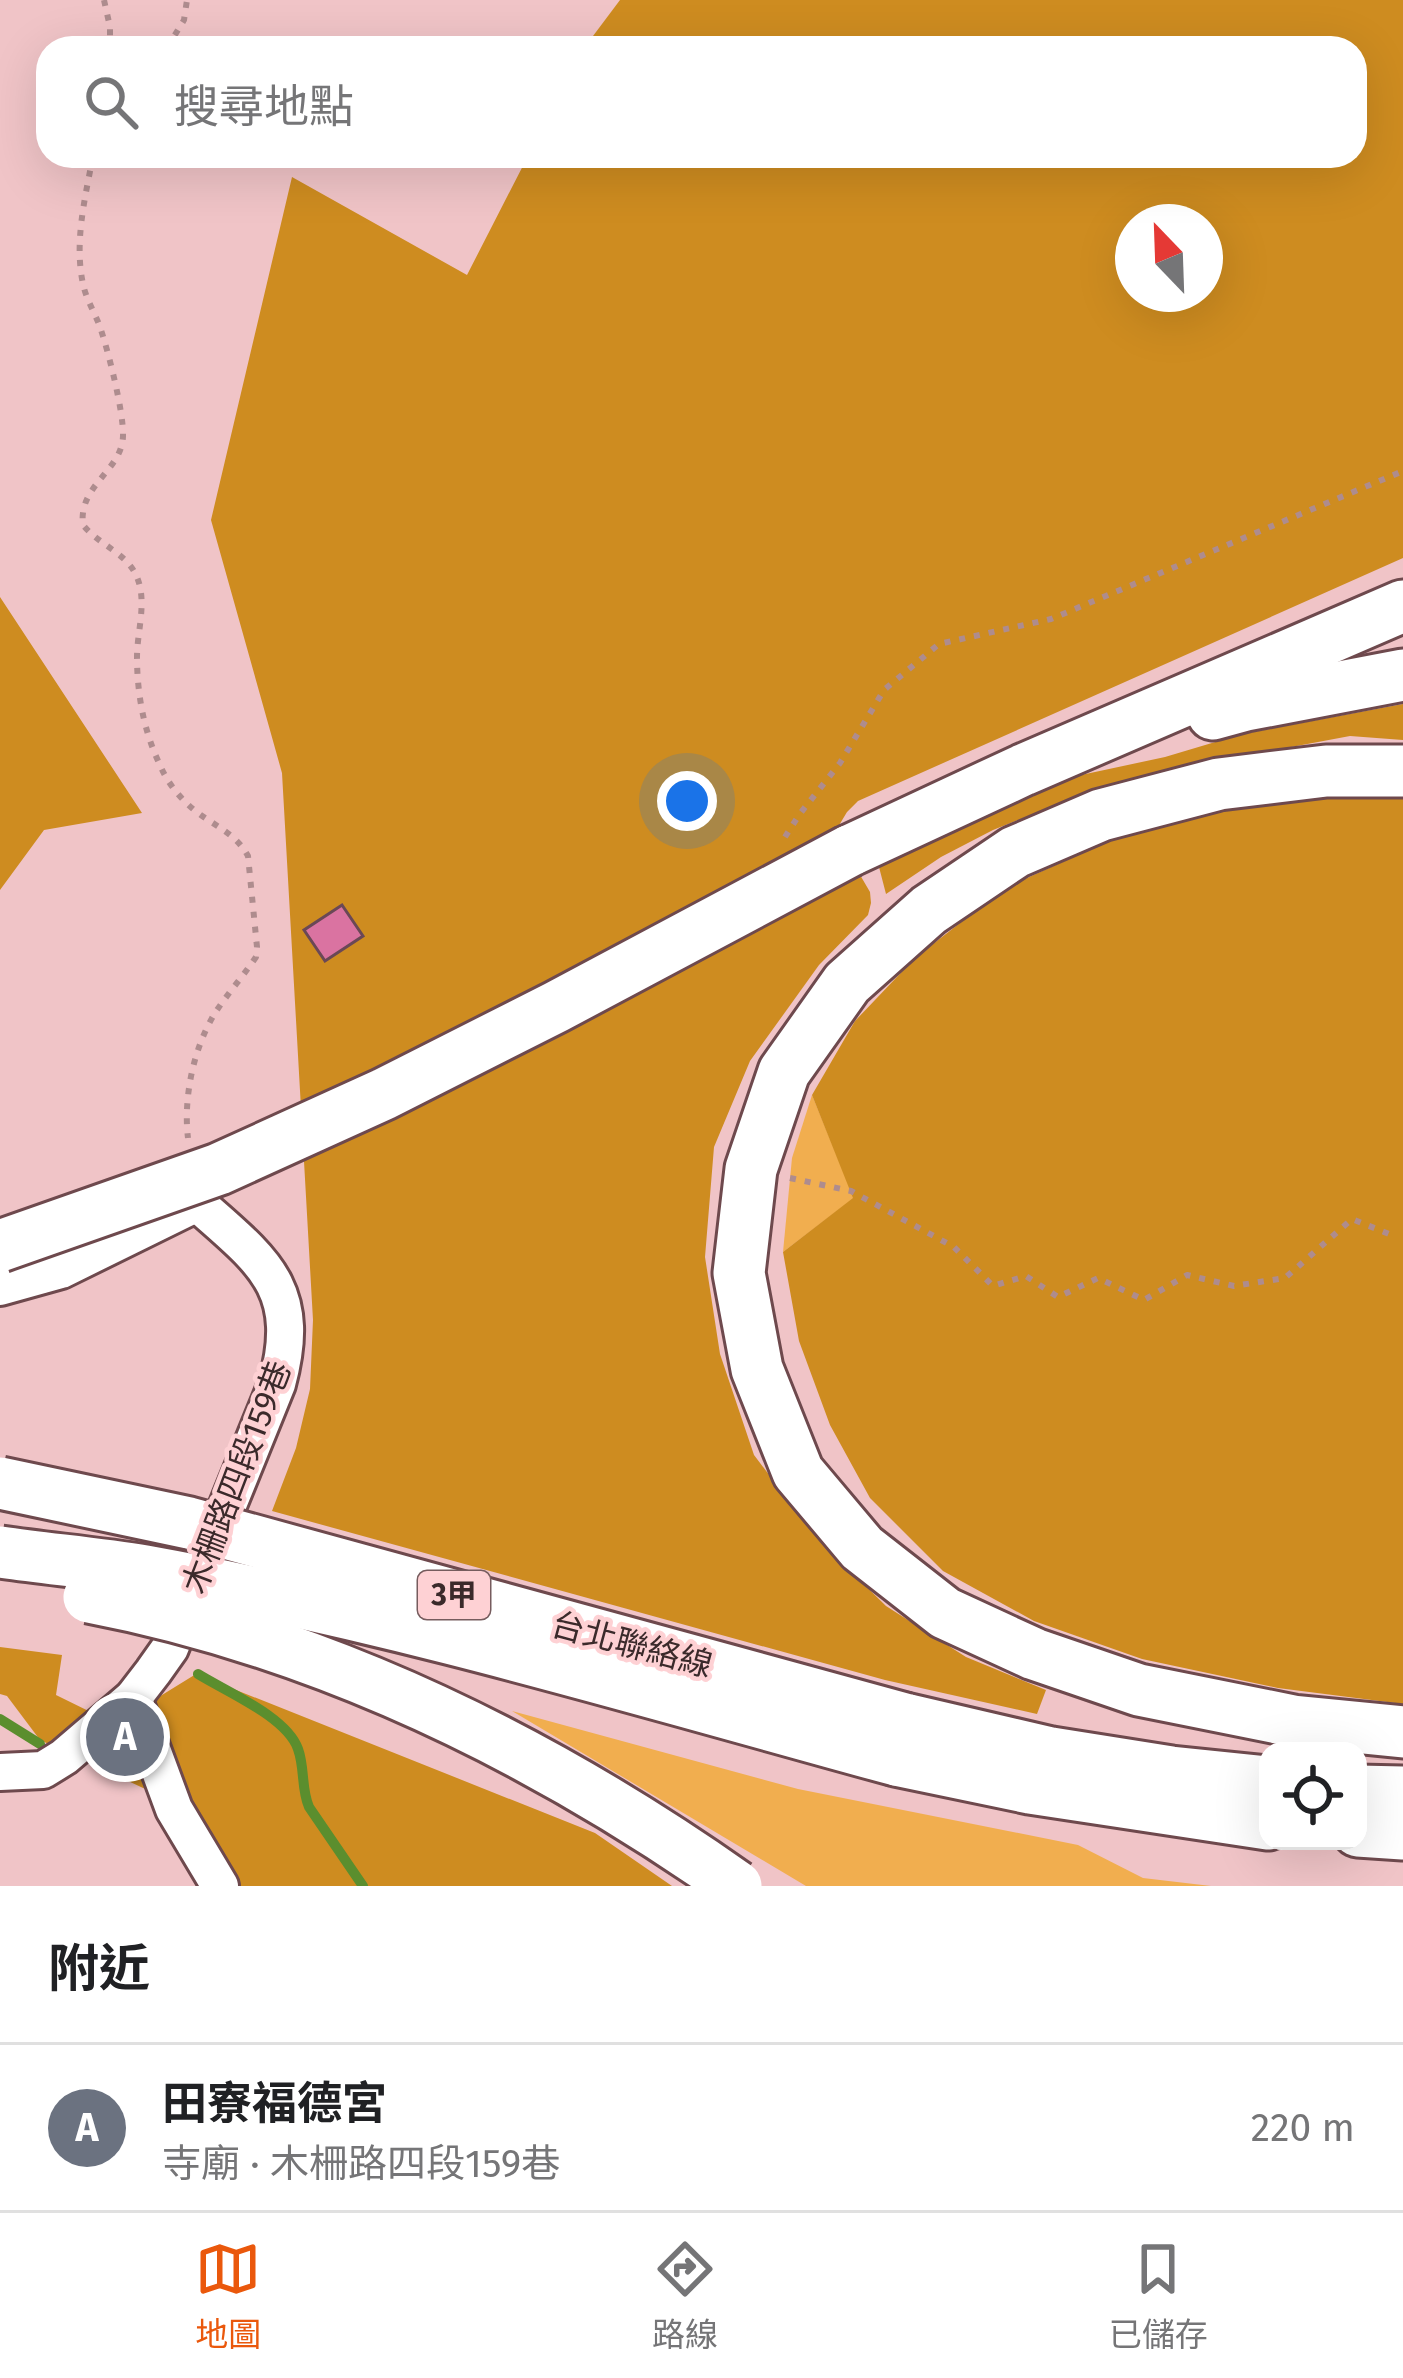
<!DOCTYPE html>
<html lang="zh-TW">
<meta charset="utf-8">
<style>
:root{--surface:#fff;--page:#f6f6f6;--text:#202124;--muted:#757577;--line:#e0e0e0;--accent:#ea580c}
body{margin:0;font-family:"Fira Sans","Noto Sans TC",sans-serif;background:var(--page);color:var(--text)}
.controls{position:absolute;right:36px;bottom:36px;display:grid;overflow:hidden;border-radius:24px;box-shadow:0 12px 48px #0002}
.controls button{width:108px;height:108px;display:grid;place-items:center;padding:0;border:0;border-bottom:3px solid var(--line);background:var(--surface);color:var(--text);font:60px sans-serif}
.compass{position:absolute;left:1115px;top:204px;width:108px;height:108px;border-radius:50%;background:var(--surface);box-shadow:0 12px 48px #0002;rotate:337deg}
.you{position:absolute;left:687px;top:801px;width:42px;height:42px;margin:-30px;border:9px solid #fff;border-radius:50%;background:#1a73e8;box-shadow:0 0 0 18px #1a73e833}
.badge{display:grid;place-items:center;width:78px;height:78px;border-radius:50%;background:var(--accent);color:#fff;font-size:39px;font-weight:700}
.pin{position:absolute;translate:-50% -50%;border:6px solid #fff;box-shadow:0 3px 12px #0006}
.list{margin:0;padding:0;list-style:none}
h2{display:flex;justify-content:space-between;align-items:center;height:156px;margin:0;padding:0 48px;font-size:51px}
h2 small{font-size:39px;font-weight:400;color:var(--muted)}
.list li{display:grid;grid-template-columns:78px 1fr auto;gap:36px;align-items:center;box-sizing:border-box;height:168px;padding:0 48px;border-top:3px solid var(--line)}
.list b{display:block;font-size:45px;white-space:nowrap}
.list p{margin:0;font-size:39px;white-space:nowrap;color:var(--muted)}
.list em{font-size:39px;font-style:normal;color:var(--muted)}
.icon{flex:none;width:66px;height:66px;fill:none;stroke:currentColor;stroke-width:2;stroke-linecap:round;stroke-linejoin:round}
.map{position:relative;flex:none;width:1403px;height:1886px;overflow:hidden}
.search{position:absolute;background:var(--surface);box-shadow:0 12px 48px #0002;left:36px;right:36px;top:36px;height:132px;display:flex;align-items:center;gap:30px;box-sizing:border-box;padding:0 42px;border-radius:36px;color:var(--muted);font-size:45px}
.sheet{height:324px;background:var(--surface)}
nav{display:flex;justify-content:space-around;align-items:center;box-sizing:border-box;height:168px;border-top:3px solid var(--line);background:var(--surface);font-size:33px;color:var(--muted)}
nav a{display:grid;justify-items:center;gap:6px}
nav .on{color:var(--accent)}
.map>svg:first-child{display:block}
.green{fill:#f1ae4f}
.forest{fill:#ce8c20;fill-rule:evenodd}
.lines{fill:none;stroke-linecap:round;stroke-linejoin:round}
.stream{stroke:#5b8e2e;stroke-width:10}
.building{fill:#da73a1;stroke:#6a4856;stroke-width:3}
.minor-casing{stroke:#6e494d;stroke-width:42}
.highway-casing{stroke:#6e494d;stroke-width:57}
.path{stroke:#ae8c8e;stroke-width:6;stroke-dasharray:6 9;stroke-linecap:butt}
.minor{stroke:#fff;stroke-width:36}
.highway{stroke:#fff;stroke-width:51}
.highway-bridge-casing{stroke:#6e494d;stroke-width:57;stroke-linecap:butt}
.highway-bridge{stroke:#fff;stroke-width:51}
.labels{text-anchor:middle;stroke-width:9;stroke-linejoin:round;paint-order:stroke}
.shield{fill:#fed1d4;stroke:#765c5e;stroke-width:3}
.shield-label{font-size:30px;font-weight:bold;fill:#3b2a2b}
.street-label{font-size:33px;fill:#3b2a2b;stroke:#fed1d4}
</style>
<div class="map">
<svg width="1403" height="1886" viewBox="0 0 1403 1886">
<rect width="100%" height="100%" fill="#f0c4c7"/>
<!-- green -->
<g class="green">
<path d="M812,1095L854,1198L783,1252L792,1158Z"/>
<path d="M512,1711L798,1789L1078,1845L1143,1878L1211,1886H806Z"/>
</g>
<!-- forest -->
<g class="forest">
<path d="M620,0H1403V558L858,801L847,812L838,827L839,839L870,892L871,903L868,915L819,965L750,1061L714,1147L705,1257L720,1354L754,1455L818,1539L886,1606L966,1657L1046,1690L1037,1714L885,1680L272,1511L296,1448L310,1389L313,1320L282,773L211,520L292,177L467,275L528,156H1355V48H584ZM1133,222H1205V294H1133Z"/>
<path d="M0,597L142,813L44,830L0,890Z"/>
<path d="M1403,704V740L1350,736L1205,763L1051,807L993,830L941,857L886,894L879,867L983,812L1067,778L1165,757L1242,734Z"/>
<path d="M1403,797V1704L1278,1688L1142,1659L1034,1621L943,1571L870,1498L830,1425L799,1341L783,1252L853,1198L812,1095L855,1021L915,958L1005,888L1122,835L1262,800Z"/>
<path d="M0,1647L62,1655L56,1695L115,1724L196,1674L595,1833L672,1886H239L171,1801L40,1740L7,1696L0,1694Z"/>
</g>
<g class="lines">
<!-- stream -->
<g class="stream">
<path d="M198,1674C227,1692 287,1717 298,1749C305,1768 301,1789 309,1807L363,1886"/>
<path d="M0,1719L40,1744"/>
</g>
</g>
<!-- building -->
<path class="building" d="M342,905L363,936L325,961L304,930Z"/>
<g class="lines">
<defs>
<g id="minor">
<path d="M0,1287L61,1270L197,1203C264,1262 303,1288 277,1384L170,1648L153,1672L133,1698L64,1757L43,1770L0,1772"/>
<path d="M133,1698L174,1809L220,1886"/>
</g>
<g id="highway">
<path d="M1213,714L1246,705L1403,675"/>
<path d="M1403,771H1326L1219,784L1101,815L1015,852L929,910L847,983L784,1072L751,1169L739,1273L757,1369L798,1472L862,1548L945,1613L1034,1654L1139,1690L1293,1721L1403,1732"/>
<path d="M849,851L1023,770L1403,606"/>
<path d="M905,1719L1051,1753L1171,1772L1268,1782"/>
<path d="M896,1760L1030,1788L1268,1824"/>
<path d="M1358,1791L1403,1792"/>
<path d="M1358,1831L1403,1834"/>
</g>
</defs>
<!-- minor casing -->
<use href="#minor" class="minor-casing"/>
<!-- highway casing -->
<use href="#highway" class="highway-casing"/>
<!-- path -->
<g class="path">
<path d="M104,0L110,27V48"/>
<path d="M167,48L184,20L187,0"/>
<path d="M93,156C85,198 74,242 83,284C86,299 95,313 100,327C108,350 124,413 123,436C122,471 78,485 83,525C98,544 126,553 136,575C148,600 137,631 137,657C137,694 144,732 160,765C167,782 179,797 193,809C212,825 235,832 248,856L257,947L256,957C244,975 229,992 217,1010C194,1045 183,1097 188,1138"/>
<path d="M785,837L799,815L840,763L884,690L939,644L1051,619L1403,471"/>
<path d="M790,1178L851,1191L954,1247L993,1286L1026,1276L1058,1297L1098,1278L1144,1300L1187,1275L1234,1286L1285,1278L1352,1219L1389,1234"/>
</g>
<!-- minor -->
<use href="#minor" class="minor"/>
<!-- highway -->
<use href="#highway" class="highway"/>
<defs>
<g id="highway-bridge">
<path d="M0,1246L219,1169L384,1094L556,1007L849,851"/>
<path d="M0,1483L189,1523L905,1719"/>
<path d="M0,1552C48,1559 97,1563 145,1571C399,1617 647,1692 896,1760"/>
<path d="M89,1597C324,1642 541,1749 736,1886"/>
</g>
</defs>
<!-- highway-bridge casing -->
<use href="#highway-bridge" class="highway-bridge-casing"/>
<!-- highway-bridge -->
<use href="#highway-bridge" class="highway-bridge"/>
</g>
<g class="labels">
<!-- shield labels -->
<rect class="shield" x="418" y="1571" width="72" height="48" rx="9"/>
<g class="shield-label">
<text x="454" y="1605">3甲</text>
</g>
<!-- street labels -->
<g class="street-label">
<text transform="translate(236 1477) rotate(-69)" y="12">木柵路四段159巷</text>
<text transform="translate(632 1644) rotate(15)" y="12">台北聯絡線</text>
</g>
</g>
</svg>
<div class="controls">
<button><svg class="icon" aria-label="locate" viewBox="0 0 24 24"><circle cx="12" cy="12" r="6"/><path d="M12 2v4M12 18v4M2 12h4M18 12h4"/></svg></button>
</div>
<svg class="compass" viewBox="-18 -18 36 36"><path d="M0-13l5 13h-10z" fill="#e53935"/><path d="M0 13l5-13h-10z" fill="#757577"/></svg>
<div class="you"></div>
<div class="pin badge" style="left:125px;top:1737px;background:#6b7280">A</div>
<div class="search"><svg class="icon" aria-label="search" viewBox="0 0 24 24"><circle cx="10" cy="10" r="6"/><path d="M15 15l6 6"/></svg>搜尋地點</div>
</div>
<section class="sheet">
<h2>附近<small></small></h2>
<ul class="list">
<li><span class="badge" style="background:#6b7280">A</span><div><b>田寮福德宮</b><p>寺廟 · 木柵路四段159巷</p></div><em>220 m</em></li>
</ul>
</section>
<nav>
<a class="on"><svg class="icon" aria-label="map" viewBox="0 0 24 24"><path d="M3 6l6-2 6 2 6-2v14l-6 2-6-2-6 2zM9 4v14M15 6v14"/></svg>地圖</a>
<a><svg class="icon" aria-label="directions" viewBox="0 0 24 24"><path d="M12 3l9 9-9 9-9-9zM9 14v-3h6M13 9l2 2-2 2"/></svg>路線</a>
<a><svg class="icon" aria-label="saved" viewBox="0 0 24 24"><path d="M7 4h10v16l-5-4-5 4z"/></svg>已儲存</a>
</nav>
